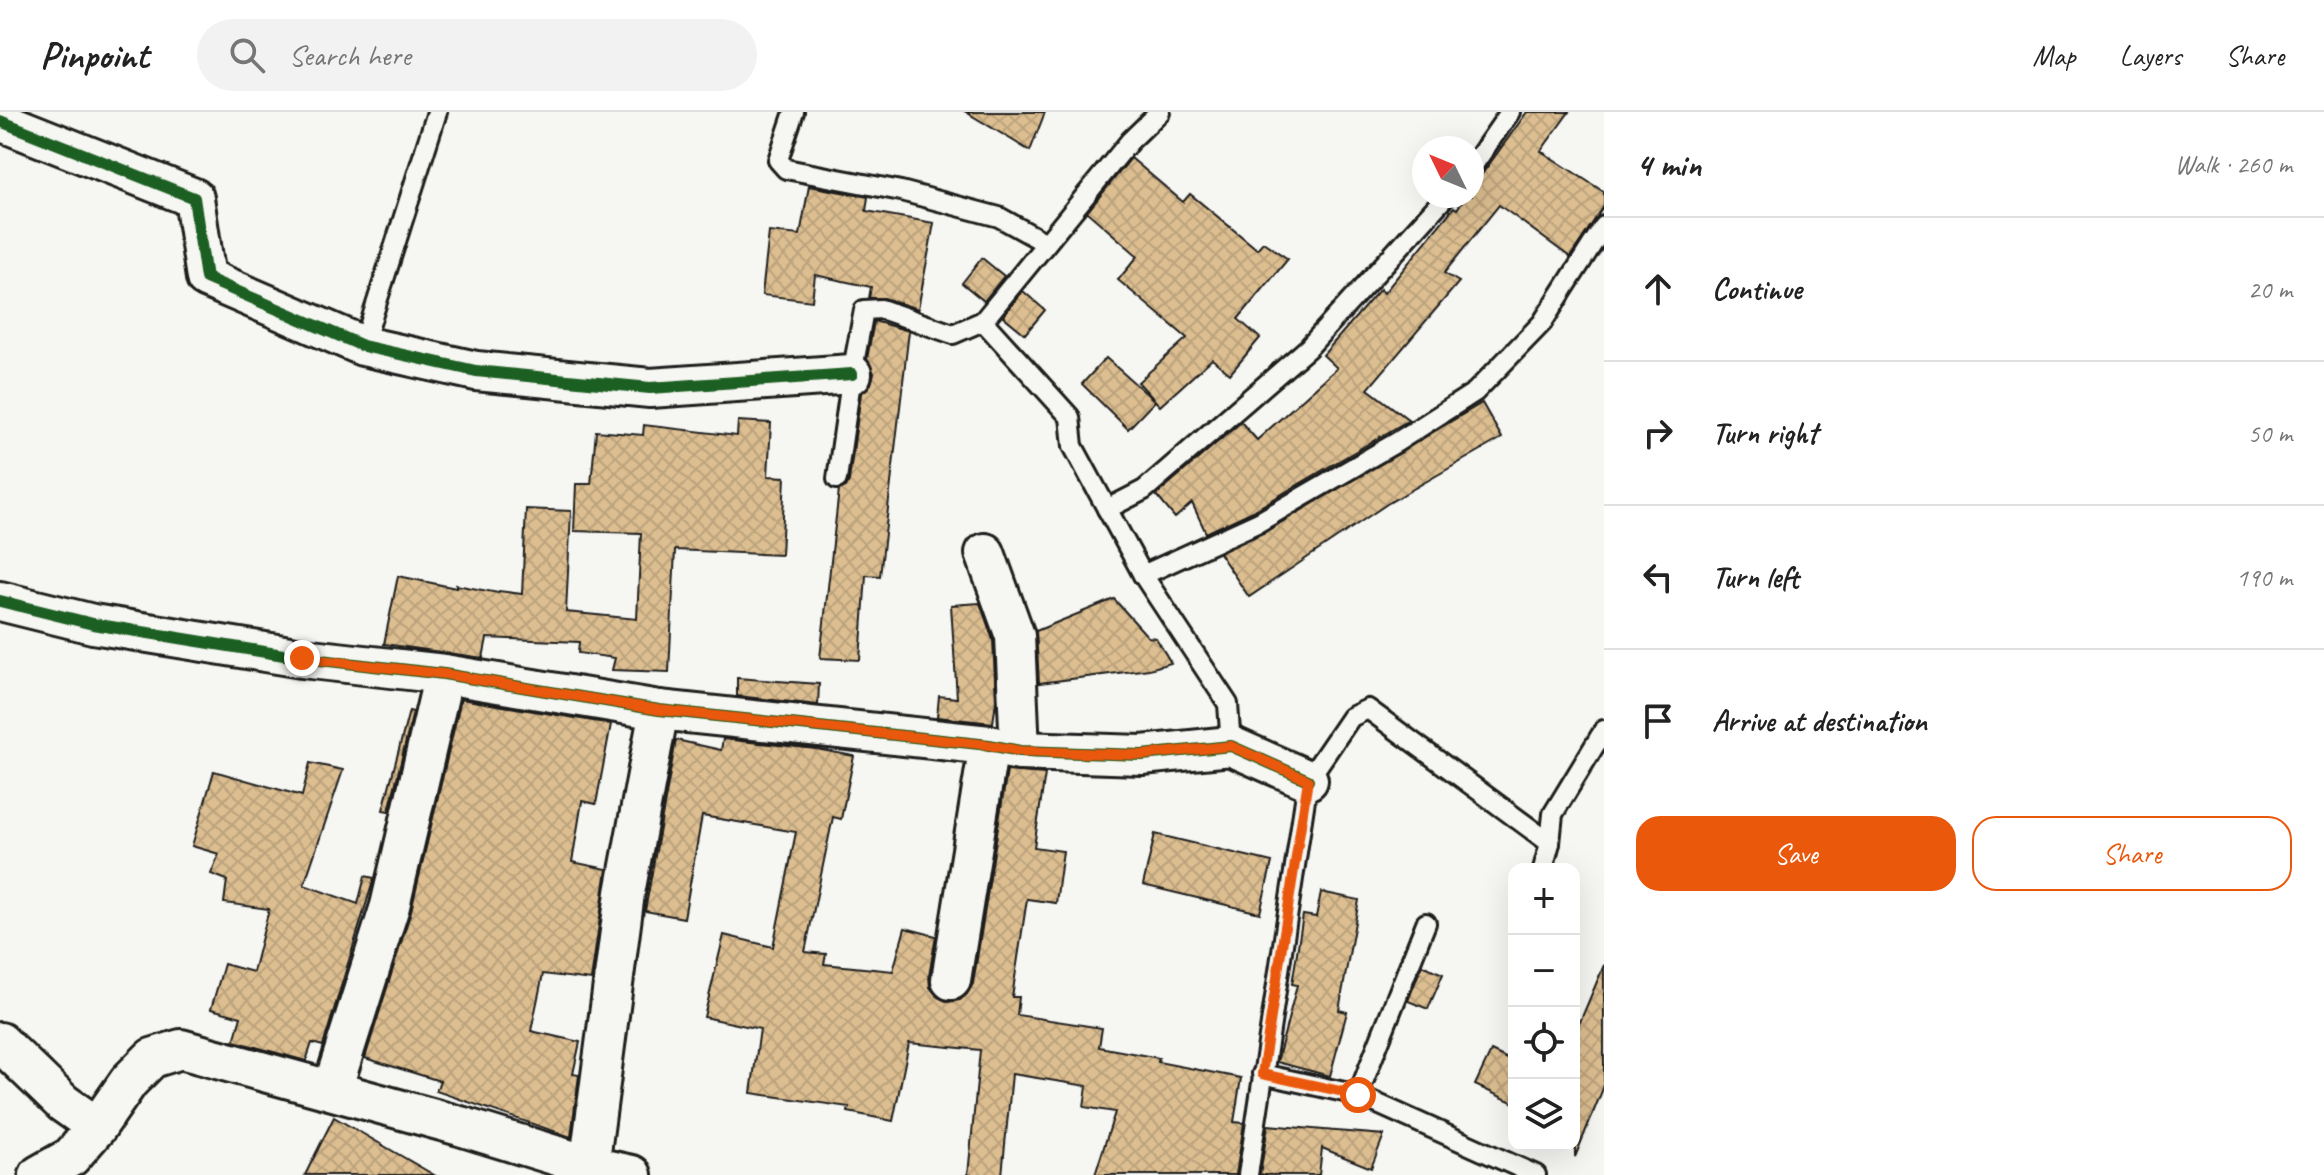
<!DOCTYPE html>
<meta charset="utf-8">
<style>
:root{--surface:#fff;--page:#f2f2f2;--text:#222;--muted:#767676;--line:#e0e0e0;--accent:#ea580c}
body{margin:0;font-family:Caveat,sans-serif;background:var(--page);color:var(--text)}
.controls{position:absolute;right:24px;bottom:24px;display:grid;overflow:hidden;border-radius:16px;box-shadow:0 8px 32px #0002}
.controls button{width:72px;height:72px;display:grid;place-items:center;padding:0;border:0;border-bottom:2px solid var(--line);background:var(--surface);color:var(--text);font:40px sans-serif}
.compass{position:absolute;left:1412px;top:24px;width:72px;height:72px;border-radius:50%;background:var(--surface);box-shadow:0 8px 32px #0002;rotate:313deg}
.stop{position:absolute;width:24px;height:24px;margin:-18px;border:6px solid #ea580c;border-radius:50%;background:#fff}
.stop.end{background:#ea580c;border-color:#fff;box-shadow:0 2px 8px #0008}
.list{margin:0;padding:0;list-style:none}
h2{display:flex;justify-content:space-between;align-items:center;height:104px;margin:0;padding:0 32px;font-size:34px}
h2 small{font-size:26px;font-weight:400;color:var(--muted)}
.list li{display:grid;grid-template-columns:52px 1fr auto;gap:24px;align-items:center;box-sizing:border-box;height:144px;padding:0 32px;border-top:2px solid var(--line)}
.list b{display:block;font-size:30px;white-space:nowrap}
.list em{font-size:26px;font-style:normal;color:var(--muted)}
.actions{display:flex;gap:16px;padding:24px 32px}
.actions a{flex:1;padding:18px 0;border:2px solid var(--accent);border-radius:24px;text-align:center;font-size:28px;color:var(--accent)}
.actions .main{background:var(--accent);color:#fff}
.icon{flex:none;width:44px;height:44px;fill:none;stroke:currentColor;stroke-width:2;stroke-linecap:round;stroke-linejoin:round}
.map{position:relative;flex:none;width:1604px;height:1063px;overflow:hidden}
header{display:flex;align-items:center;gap:48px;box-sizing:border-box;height:112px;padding:0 40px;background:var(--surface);border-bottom:2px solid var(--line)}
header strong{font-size:38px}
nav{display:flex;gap:44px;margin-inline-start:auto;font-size:28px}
.search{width:560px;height:72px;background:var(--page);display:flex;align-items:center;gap:20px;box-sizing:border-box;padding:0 28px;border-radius:44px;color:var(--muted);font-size:30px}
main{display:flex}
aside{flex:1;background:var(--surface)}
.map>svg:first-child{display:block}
.building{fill:url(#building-cross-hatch);stroke:#1c1c1c;stroke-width:2}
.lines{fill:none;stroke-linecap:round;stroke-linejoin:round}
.lane-casing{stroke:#1c1c1c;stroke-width:24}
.street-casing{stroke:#1c1c1c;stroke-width:44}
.lane{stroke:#f6f6f2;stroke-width:18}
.street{stroke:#f6f6f2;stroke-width:38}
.cycleway-casing{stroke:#f6f6f2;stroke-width:17}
.cycleway{stroke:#1b5e20;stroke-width:12}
.route{stroke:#ea580c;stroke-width:10}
</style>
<header>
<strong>Pinpoint</strong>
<div class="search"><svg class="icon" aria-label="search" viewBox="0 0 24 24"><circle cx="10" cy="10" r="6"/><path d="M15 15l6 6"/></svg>Search here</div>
<nav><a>Map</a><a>Layers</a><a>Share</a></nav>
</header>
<main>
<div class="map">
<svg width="1604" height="1063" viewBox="0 0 1604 1063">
<defs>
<pattern id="building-cross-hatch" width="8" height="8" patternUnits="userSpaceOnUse" patternTransform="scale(2)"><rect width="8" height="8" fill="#dcbe90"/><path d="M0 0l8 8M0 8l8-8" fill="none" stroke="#bca37c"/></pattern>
</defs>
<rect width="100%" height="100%" fill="#f6f6f2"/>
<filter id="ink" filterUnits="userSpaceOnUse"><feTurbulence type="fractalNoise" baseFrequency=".0125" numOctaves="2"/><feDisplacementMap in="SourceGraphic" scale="16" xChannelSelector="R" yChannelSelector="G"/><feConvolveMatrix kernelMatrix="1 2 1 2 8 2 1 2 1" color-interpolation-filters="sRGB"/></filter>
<g filter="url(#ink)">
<!-- building -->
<g class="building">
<path d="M966,0H1045L1030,39Z"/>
<path d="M1527,0H1569L1541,39L1604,80V94L1570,145L1499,93L1444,161L1459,170L1368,277L1409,308L1253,399L1206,421L1192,391L1175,406L1156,383L1241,310L1257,328L1337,256L1323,243L1380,177L1384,181L1454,95L1457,97L1466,84H1472V76Z"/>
<path d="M1131,46L1183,90L1190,82L1257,137L1263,130L1288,147L1238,207L1260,226L1230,262L1212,247L1160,294L1138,270L1187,226L1118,168L1138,144L1087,100Z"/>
<path d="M809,74L868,85L866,99L934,111L918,197L884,186H869L871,175L815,163L812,189L762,183L769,120L800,123Z"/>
<path d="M982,146L1004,164L984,189L962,171Z"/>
<path d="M1023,179L1045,198L1025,222L1003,204Z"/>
<path d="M874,209L909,219L880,464L866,463L860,548L820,546L839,378L846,375L849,369L861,281L871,272L874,261L867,247Z"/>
<path d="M1106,246L1155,289L1128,317L1082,272Z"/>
<path d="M1482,291L1502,326L1387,392L1249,485L1219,441L1265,420Z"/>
<path d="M738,309L771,311L768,364L785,365L781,443L675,438L669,560L612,558L615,546L578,541L579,530L487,526L483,546L384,532L398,464L456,476V473L498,481L499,479L522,482L526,397L571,399L566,500L637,507L641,421L574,419L576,372H591L596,319L643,323L644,313L737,324Z"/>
<path d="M1114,487L1148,525L1156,526L1171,551L1149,557L1039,571L1036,519Z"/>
<path d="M980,491L993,528L996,589L993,611L937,605L939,584L957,586L951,493Z"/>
<path d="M737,566L819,572L818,593L737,584Z"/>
<path d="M461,587L611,612L596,692L582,689L572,750L607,757L591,868L543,862L531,919L580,930L573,962L579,963L571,1025L436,979L440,969L365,946L411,799Z"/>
<path d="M409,599L413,600L389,699L383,698Z"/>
<path d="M723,627L816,637L854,644L841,707L833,705L805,840L826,842L824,852L893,859L905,816L936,824L929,864L930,875L938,885L948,890L960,888L967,882L973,872L1007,659L1045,662L1034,735L1063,739L1056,791L1027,787L1012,885H1019L1017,903L1102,916L1099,935L1159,946L1158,950L1241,966L1234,1010L1244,1011L1236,1063H1095L1115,1000L1084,995L1087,974L1012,962L1002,1063H968L980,938L909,931L893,1009L848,1000L849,995L751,981L760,917L704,905L724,823L773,835L796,720L702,704L684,806L645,799L676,628L721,638Z"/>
<path d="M310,651L343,658L304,773L358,792L365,764L374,766L323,934L312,931L306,949L234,929L241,905L211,897L224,852L253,860L269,797L224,791L227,768L211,762L219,742L192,734L214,659L302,684Z"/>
<path d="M1155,722L1272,750L1260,801L1143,773Z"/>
<path d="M1321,780L1359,788L1339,898L1347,900L1330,964L1277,950L1297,873L1292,872L1303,803L1316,805Z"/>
<path d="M1422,853L1443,862L1428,897L1408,889Z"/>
<path d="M1604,853V974L1575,1045L1574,924Z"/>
<path d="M1491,939L1514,950V991L1475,973Z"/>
<path d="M334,1005L434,1063H305Z"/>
<path d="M1268,1013L1324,1018L1384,1023L1371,1056L1322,1036L1319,1063H1260Z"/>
</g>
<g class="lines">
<defs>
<g id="lane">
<path d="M794,0L778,48L786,57L901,79L999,105L1046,131"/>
<path d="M1472,55L1510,0"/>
<path d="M983,209L1070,305L1073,334L1143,463L1228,592L1231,634"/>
<path d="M363,234L437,0"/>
<path d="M837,367L852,262L864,198L881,197L953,222L983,209L1130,29L1160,0"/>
<path d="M1107,397L1144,378L1308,236L1446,84"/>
<path d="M1143,463L1259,410L1397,330L1475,280L1542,211L1604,114"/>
<path d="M1543,757L1550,731L1553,702L1604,618"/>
<path d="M1262,962L1358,983L1536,1063"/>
<path d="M1358,983L1426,811"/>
<path d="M1248,1063L1308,668L1351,605L1368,597L1550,731"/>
</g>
<g id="street">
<path d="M0,9L194,86L206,166L363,234L476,259L650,276L852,262"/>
<path d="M985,441L1015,524L1020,639"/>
<path d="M0,489L93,512L302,546L444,562L659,598L989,633L1020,639L1142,643L1231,634L1308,668"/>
<path d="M951,868L989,633"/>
<path d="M0,930L63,991L97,1015"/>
<path d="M332,978L390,794L444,562"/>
<path d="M39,1063L71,1045L97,1015L129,969L152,946L181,937L460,1014L590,1054L632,1063"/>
<path d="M588,1063L625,781L659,598"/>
</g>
</defs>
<!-- lane casing -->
<use href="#lane" class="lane-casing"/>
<!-- street casing -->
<use href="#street" class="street-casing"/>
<!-- lane -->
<use href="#lane" class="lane"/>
<!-- street -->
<use href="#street" class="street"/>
<defs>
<g id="cycleway">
<path d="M0,9L194,86L206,166L363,234L476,259L650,276L852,262"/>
<path d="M0,489L93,512L302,546L444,562L659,598L989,633L1020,639L1142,643L1231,634L1308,668"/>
</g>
</defs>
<!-- cycleway casing -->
<use href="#cycleway" class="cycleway-casing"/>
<!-- cycleway -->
<use href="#cycleway" class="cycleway"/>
</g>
</g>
<g class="lines" filter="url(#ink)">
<!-- route -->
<path class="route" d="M302,546L444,562L659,598L989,633L1020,639L1142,643L1231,634L1308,668L1262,962L1358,983"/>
</g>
</svg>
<div class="controls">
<button>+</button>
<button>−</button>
<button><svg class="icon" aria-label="locate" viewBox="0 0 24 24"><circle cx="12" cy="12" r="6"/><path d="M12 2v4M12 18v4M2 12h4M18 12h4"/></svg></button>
<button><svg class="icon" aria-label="layers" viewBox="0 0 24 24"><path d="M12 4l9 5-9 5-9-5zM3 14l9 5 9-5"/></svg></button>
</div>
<svg class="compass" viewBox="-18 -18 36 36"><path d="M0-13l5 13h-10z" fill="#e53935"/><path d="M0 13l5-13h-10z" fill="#767676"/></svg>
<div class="stop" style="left:1358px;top:983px"></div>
<div class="stop end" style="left:302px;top:546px"></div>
</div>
<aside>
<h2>4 min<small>Walk · 260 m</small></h2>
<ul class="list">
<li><svg class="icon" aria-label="ahead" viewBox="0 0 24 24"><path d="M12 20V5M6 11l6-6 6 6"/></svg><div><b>Continue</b></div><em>20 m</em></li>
<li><svg class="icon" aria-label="right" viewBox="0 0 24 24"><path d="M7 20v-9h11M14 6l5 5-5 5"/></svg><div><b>Turn right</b></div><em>50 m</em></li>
<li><svg class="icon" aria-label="left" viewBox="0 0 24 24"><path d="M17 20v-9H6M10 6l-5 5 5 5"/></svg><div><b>Turn left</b></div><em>190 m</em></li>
<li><svg class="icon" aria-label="arrive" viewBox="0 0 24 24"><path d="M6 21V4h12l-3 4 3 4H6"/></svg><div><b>Arrive at destination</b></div></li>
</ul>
<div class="actions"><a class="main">Save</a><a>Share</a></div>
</aside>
</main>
